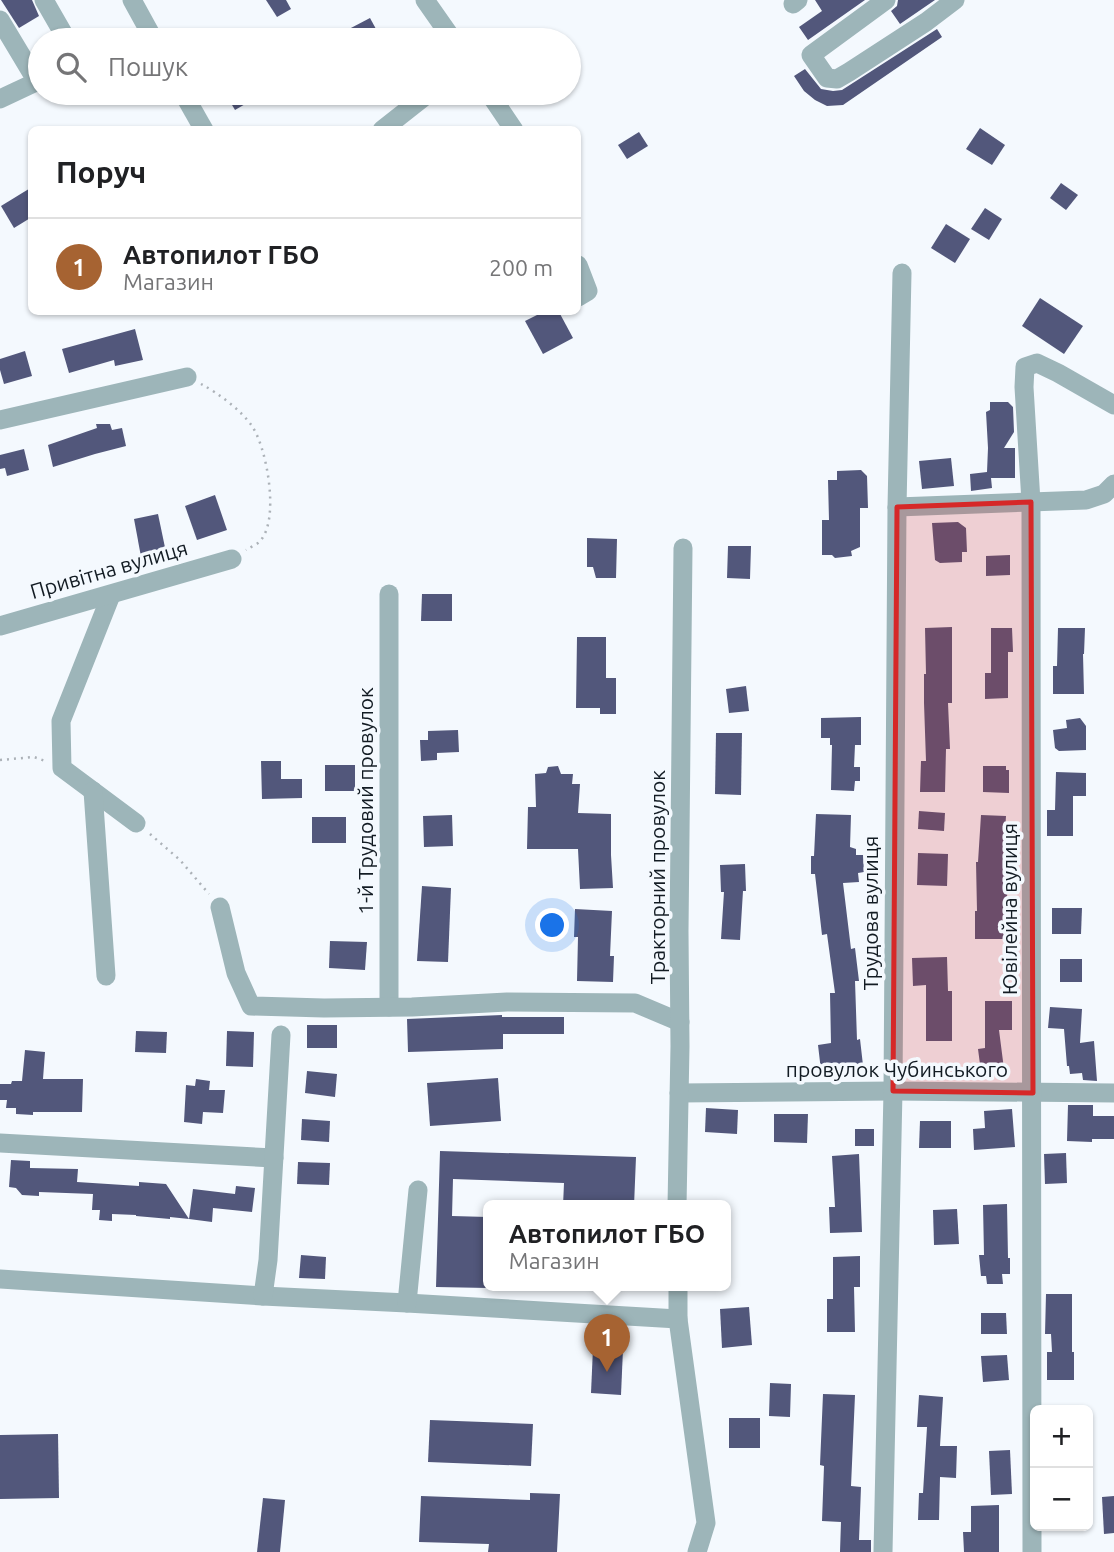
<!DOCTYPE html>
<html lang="uk">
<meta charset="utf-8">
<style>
:root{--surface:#fff;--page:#f2f2f2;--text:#202124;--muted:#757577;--line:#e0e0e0;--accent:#a66332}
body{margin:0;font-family:Ubuntu,sans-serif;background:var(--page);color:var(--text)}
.controls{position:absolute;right:21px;bottom:21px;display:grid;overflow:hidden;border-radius:10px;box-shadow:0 2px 5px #0004}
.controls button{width:63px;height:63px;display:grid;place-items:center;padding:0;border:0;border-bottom:2px solid var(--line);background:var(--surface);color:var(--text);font:35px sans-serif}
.you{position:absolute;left:553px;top:926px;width:24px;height:24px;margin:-18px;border:5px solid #fff;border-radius:50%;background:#1a73e8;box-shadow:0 0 0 10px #1a73e833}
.badge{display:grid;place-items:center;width:46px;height:46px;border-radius:50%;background:var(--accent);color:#fff;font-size:23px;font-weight:700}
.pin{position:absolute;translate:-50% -58px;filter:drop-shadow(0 2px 4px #0008)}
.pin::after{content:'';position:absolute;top:37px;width:24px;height:21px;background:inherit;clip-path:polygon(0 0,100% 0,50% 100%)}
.popup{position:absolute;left:483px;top:1200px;width:248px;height:91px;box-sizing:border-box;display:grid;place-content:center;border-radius:10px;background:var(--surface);filter:drop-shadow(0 2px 5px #0005);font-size:23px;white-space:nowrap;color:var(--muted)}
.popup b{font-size:26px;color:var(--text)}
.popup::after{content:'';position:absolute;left:50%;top:100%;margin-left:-14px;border:14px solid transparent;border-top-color:var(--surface)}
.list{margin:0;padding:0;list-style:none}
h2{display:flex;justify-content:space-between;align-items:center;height:91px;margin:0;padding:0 28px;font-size:30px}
h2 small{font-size:23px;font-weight:400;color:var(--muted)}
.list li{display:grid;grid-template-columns:46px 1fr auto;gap:21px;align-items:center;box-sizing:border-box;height:98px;padding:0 28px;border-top:2px solid var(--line)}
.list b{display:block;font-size:26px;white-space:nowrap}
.list p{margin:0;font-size:23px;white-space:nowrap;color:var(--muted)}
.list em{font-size:23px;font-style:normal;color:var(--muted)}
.icon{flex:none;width:38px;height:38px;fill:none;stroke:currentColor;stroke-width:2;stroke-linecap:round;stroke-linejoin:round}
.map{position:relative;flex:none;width:1114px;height:1552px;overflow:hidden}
.search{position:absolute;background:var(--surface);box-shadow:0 2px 5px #0004;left:28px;top:28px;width:553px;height:77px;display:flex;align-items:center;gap:18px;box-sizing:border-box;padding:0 24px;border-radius:38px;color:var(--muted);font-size:26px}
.panel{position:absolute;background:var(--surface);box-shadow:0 2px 5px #0004;left:28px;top:126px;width:553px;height:189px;border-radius:10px}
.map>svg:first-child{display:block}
.building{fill:#52577b}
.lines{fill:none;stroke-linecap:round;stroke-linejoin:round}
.path{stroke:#acb2b8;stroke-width:2.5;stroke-dasharray:2 5;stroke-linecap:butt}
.minor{stroke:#9db5b9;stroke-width:19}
.marked{fill:#d62828;fill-opacity:0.2;stroke:#d62828;stroke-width:5;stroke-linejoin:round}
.labels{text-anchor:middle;stroke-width:7;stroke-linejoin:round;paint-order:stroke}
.street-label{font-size:21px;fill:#121b23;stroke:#f4f9fe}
</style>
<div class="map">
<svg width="1114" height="1552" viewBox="0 0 1114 1552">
<rect width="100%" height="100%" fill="#f4f9fe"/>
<!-- building -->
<g class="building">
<path d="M1,0H32L39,16L19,28Z"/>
<path d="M266,0H286L291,9L277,17Z"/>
<path d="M815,0H865L808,40L799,27L822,11Z"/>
<path d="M898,0H935L900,24L891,11L897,6Z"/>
<path d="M370,18L382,40H328Z"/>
<path d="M937,29L942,37L843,105L827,106L815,100L804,91L794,76L805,69L821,89L833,91L842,90Z"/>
<path d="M225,93H264L235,110Z"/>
<path d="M980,128L1005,145L992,165L966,149Z"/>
<path d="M639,132L648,146L627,159L618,145Z"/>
<path d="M1061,183L1078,195L1066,210L1050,198Z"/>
<path d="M32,187V217L14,228L1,206Z"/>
<path d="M985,208L1002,219L989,240L971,229Z"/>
<path d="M946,224L970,239L955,263L931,248Z"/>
<path d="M1040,298L1083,326L1064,354L1022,326Z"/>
<path d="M543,312H559L573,338L543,354L525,321Z"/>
<path d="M135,329L143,360L115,366L114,360L69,373L62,349Z"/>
<path d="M25,351L32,376L4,384L0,370V359Z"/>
<path d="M990,402H1008L1013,407L1014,432L1004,448H1015V478H991L992,488L971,491L970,474L987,472L988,448L986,412L990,410Z"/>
<path d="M96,424H110L112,430L122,428L126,446L95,454L53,467L48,445L97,428Z"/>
<path d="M24,449L29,470L7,476L5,468L0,469V455Z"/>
<path d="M951,458L954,486L922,489L919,461Z"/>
<path d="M861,470L867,476L868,508H860V547L851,551L852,556L835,558L832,555H822V520H829L828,480H837V471Z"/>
<path d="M215,495L227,530L197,540L185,506Z"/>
<path d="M158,514L167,557L142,562L134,519Z"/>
<path d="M958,522L966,528L967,552H962V562L940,563L935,560L932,523Z"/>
<path d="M587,538L617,539L616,578H596L593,567H587Z"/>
<path d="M728,546H751L750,579L727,578Z"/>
<path d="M1010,555V575L986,576V556Z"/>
<path d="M422,594H452V621H421Z"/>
<path d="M952,627V703H948L950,749H946L945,792H920L921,761H926L924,703V674H926L925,628Z"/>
<path d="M991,628H1012L1013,652H1008V698L985,699V673H991Z"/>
<path d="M1058,628H1085L1084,654H1083L1084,694H1053V666H1057Z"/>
<path d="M577,637H606V678H616V714H600V708H576Z"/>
<path d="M746,686L749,711L729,713L726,689Z"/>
<path d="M861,717V745H855L854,767H860V781H855L854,791L831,790L832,745H830V738H821V718Z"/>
<path d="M1080,718L1086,726V750L1059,751L1055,748L1053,730L1067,728L1066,720Z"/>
<path d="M458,730L459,752L437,753V760L421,761L420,740H428V731Z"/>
<path d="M716,733H742L741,795L715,794Z"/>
<path d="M261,761H281V779H302V798L262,799Z"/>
<rect x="325" y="765" width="30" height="26"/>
<path d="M558,766L561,774H573L572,784H580L578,813L611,814V855L613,888L580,889L578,849H527L528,807H536L535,774L546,773L548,767Z"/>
<path d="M983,766H1006V770H1009V793L983,792Z"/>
<path d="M1056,772L1086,773V796H1073V836H1047V810H1055Z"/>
<path d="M919,811L945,813L944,831L918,829Z"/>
<path d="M816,814L851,815L850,847L856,849V855H863L864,872L858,873L859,882L843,883L851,949L855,948L859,981H855L857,1040L860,1039L864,1074L822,1079L818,1045L831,1043L830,993H835L827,934L822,935L815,874H811V856H814Z"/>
<path d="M452,815L453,846L424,847L423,816Z"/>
<path d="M981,815L1006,816L1003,861H1008L1006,939H975V911H977L976,862H978Z"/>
<rect x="312" y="817" width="34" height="26"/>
<path d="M918,853L948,854L947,886L917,885Z"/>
<path d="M745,864L746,891H743L740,940L721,939L724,892H721L720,865Z"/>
<path d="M422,886L451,888L448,962L417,961Z"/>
<path d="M1052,908H1082L1081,934H1052Z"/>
<path d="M575,909L612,911L610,956H614L613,982L577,981L578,937H574Z"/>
<path d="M330,941L367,942L365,970L329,968Z"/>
<path d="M947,957L948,991H952V1041H926V985L913,986L912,958Z"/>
<rect x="1060" y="959" width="22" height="23"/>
<path d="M985,1001H1012V1030H999L1004,1069L981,1072L978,1049L985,1048Z"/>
<path d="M1050,1007L1082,1009L1080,1043L1094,1041L1097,1081L1083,1080L1082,1073L1070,1074L1069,1066H1067L1064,1029L1048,1028Z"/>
<path d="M502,1015V1017H564V1034H503V1049L408,1052L407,1019Z"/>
<rect x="307" y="1025" width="30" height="23"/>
<path d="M136,1031L167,1032L166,1053L135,1052Z"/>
<path d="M227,1031L254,1032L253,1067L226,1066Z"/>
<path d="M25,1050L45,1052L43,1079H83L82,1112H33V1115L16,1114V1108H6L7,1100H0V1084H11L12,1081H22Z"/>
<path d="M307,1071L337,1074L335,1097L305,1093Z"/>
<path d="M498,1078L501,1121L430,1126L427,1083Z"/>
<path d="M196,1079L210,1081L209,1090H225L223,1113L203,1112L202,1124L184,1122L186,1085L195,1086Z"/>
<path d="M1068,1105H1093V1116H1114V1139H1092V1142L1067,1141Z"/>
<path d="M706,1108L738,1110L737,1134L705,1132Z"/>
<path d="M1012,1109L1015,1147L974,1150L973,1129L985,1128L984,1111Z"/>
<path d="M774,1114H808L807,1143L774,1142Z"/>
<path d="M302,1119L330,1121L329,1142L301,1140Z"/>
<path d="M920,1121H951V1148H919Z"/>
<rect x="855" y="1129" width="19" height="17"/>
<path d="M440,1151L636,1157L634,1206H563L564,1183L453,1179L452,1216L488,1217V1288L436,1287Z"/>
<path d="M1066,1153L1067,1183L1045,1184L1044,1154Z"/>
<path d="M859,1154L862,1232L830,1233L829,1207H835L832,1156Z"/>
<path d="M11,1160L30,1161V1168L78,1169L77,1182L139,1186V1182L166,1184L189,1219L170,1217V1219L136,1216V1215L112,1214V1221L99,1220L100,1210H92L93,1194L39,1192V1196L22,1195L16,1188L9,1187Z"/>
<path d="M298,1162L330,1163L329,1185L297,1184Z"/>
<path d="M236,1186L255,1188L252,1212L213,1208L212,1222L189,1219L193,1189L235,1194Z"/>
<path d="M1007,1204L1008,1258H1010V1274H1002L1003,1284H987L986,1276H981L979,1255H984L983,1205Z"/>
<path d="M957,1209L959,1244L934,1245L933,1210Z"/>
<path d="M301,1255L326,1257L325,1279L299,1278Z"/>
<path d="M860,1256V1287H854L855,1332H827V1299H833V1257Z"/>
<path d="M1046,1294H1072V1352H1074V1380H1047V1352H1052L1051,1334H1045Z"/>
<path d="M749,1307L752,1345L722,1348L720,1309Z"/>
<path d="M981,1313H1006L1007,1334H981Z"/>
<path d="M593,1348L623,1349L621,1395L591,1393Z"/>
<path d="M1007,1355L1009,1380L983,1382L981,1356Z"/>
<path d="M770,1383L791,1384L790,1417L769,1416Z"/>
<path d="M823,1394L855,1395L851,1486L861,1487L859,1540H871V1552H840L841,1522L822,1521L824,1466L820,1465Z"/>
<path d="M919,1395L943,1397L940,1446H957L956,1478L940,1477L939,1520H918L919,1493H923L927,1427H917Z"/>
<rect x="729" y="1418" width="31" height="30"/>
<path d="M430,1420L533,1424L531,1466L428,1462Z"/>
<path d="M58,1434L59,1498L0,1499V1435Z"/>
<path d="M1010,1450L1012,1494L991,1495L989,1451Z"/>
<path d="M530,1493L560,1494L557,1552H488L489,1544L419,1542L421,1496L530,1500Z"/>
<path d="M1114,1496V1533L1104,1534L1102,1497Z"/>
<path d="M263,1498L285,1500L280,1552H257Z"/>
<path d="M999,1505V1552H964L963,1532H971V1506Z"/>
</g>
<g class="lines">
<!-- path -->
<g class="path">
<path d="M201,384C218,393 241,410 252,426C267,448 280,520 260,541C257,545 250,547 246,550"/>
<path d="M0,760L34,757L45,761"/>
<path d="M150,834L180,860L209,894"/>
</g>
<!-- minor -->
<g class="minor">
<path d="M44,0L67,40"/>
<path d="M132,0L154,40"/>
<path d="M425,0L453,40"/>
<path d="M886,0L811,55L827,78L837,79L849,72L926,22L955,0"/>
<path d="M793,4L798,0"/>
<path d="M0,20L33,75L34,83L0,99"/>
<path d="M183,93L204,130"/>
<path d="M489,93L514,130"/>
<path d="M382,130L429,93"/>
<path d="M578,265L588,291L578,297"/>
<path d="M0,420L187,377"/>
<path d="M897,507L1086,500L1104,494L1114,484"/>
<path d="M389,594V1007"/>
<path d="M111,595L61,721L62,768L136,823"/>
<path d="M0,626L232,559"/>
<path d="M93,791L106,976"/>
<path d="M220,907L236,973L251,1006L324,1008L412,1007L507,1002L635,1003L680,1022"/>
<path d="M679,1093L893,1091L1114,1093"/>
<path d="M0,1143L274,1158"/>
<path d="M677,1206L680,1046L679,931L683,548"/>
<path d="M0,1279L263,1296L407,1303L678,1319"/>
<path d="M678,1286V1319L706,1523L697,1552"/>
<path d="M263,1296L268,1260L281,1035"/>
<path d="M407,1303L418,1190"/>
<path d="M883,1552L893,1091L897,507L902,273"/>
<path d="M1032,1552L1031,502L1024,387L1025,367L1037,363L1058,373L1114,405"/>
</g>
</g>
<!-- marked area -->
<path class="marked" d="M1031,502L1033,1093L893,1091L897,507Z"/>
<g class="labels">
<!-- street labels -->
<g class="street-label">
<text transform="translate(109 570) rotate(-16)" y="7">Привітна вулиця</text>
<text transform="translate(366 801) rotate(-90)" y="7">1-й Трудовий провулок</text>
<text transform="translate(658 877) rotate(-90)" y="7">Тракторний провулок</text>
<text transform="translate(1010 909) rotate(-90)" y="7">Ювілейна вулиця</text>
<text transform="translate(871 913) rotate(-90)" y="7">Трудова вулиця</text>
<text x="897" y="1077">провулок Чубинського</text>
</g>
</g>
</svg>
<div class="controls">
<button>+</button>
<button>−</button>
</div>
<div class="you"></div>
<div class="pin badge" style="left:607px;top:1372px">1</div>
<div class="popup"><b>Автопилот ГБО</b>Магазин</div>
<div class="search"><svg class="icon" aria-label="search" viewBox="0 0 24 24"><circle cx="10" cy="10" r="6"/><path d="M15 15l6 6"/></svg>Пошук</div>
<section class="panel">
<h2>Поруч<small></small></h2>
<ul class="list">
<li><span class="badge">1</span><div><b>Автопилот ГБО</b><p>Магазин</p></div><em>200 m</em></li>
</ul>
</section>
</div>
